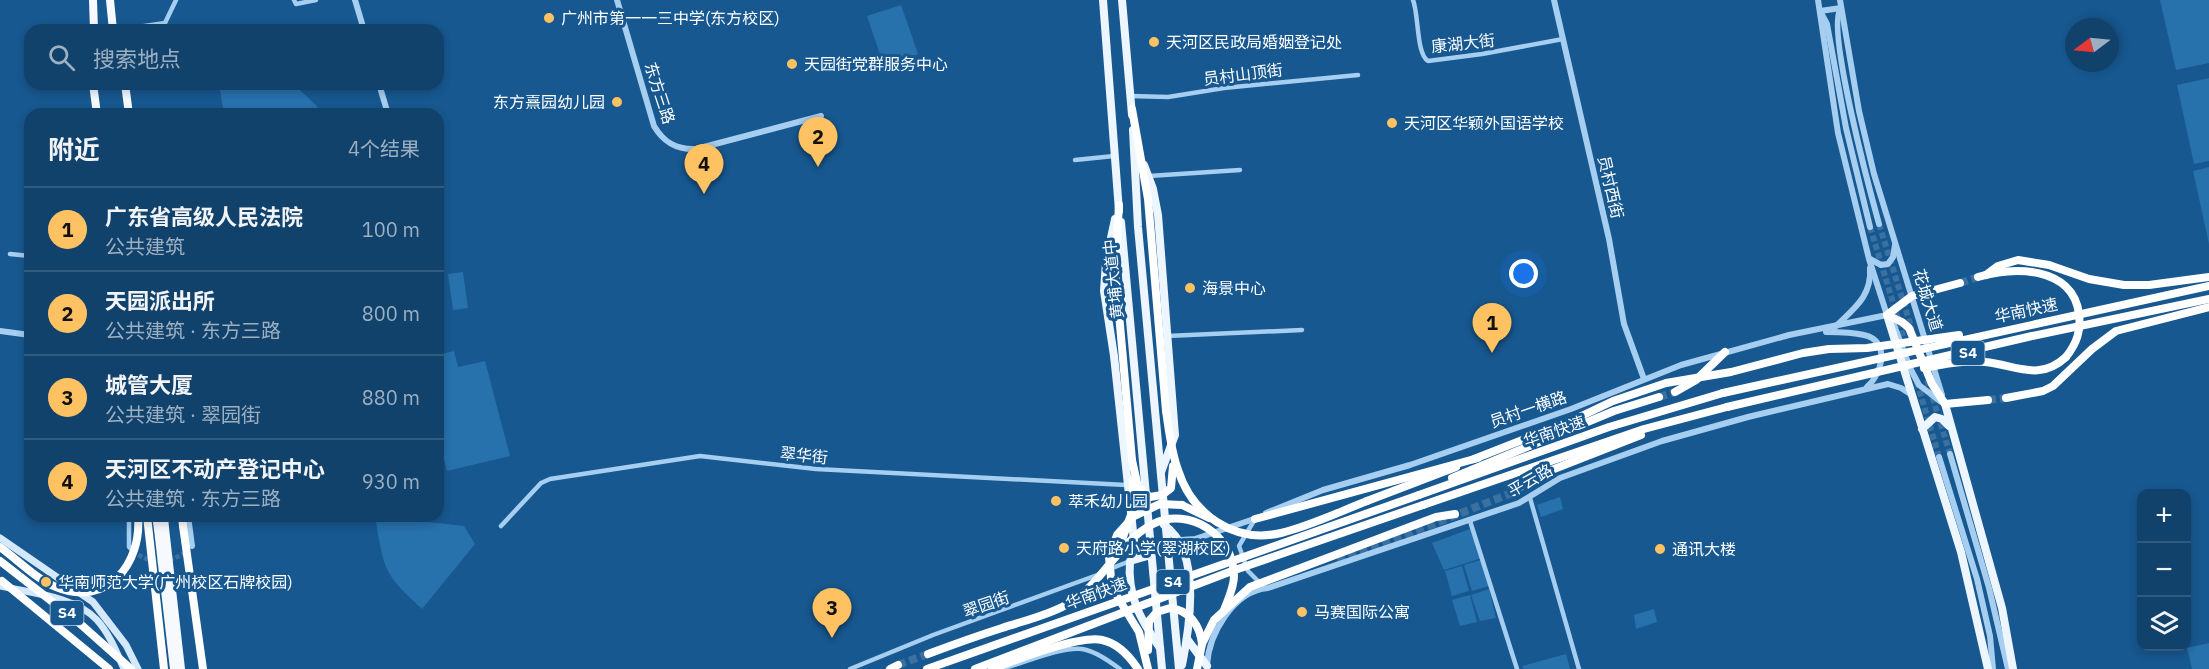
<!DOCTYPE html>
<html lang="zh">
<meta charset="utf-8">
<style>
:root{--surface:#11426c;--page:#1a4972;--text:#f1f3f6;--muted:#9cb0c2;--line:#305b7f;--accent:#ffc263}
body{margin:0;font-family:"IBM Plex Sans","Noto Sans SC",sans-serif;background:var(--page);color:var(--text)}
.controls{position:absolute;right:18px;bottom:18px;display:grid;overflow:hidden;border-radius:12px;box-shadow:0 3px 9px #0003}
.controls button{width:54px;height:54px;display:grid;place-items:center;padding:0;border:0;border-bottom:2px solid var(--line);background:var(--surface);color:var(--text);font:30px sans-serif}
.compass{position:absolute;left:2065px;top:18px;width:54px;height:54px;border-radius:50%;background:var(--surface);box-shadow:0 3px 9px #0003;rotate:254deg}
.you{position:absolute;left:1524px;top:274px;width:21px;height:21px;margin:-15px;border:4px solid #fff;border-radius:50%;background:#1a73e8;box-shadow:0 0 0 9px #1a73e833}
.badge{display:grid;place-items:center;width:39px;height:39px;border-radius:50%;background:var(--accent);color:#111;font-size:20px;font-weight:700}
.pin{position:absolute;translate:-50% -50px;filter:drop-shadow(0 2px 3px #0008)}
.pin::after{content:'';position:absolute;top:32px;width:21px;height:18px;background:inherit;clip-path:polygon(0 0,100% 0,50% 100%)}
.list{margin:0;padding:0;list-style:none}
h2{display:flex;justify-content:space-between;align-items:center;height:78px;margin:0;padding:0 24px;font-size:26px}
h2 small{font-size:20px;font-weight:400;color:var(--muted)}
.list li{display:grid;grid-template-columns:39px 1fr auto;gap:18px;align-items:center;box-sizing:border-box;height:84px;padding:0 24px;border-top:2px solid var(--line)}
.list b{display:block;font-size:22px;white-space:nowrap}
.list p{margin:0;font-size:20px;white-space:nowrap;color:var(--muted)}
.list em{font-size:20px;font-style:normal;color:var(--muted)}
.icon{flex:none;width:33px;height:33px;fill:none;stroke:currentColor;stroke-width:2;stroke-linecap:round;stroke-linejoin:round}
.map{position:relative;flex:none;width:2209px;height:669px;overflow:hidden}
.search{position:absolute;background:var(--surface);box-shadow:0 3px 9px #0003;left:24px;top:24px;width:420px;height:66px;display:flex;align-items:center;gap:15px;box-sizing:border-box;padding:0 21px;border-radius:18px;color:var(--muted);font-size:22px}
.panel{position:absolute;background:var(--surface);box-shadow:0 3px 9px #0003;left:24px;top:108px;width:420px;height:414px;border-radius:18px}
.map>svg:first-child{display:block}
.green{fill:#2771ad}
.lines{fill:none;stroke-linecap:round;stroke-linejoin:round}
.minor-tunnel{stroke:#3a71a1;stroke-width:4.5;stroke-dasharray:4.5 2;stroke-linecap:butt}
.tertiary-tunnel{stroke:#3a71a1;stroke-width:6;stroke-dasharray:6 3;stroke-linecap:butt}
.motorway-tunnel{stroke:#3a71a1;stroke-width:8;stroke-dasharray:8 4;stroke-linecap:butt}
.minor{stroke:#a5cef0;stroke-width:4.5}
.tertiary{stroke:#a5cef0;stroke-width:6}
.secondary{stroke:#d3e8fb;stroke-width:7}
.primary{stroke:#edf6ff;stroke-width:8}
.trunk{stroke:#f6faff;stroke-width:8}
.motorway{stroke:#fff;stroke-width:8}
.trunk-bridge{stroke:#f6faff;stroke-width:8}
.motorway-bridge{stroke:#fff;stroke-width:8}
.poi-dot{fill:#ffc263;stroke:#175890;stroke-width:2}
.labels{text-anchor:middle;stroke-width:6;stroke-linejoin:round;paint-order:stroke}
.shield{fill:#175890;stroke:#b9cdde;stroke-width:1.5}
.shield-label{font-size:15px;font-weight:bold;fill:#fff}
.poi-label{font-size:16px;fill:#fff;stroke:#175890;text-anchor:start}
.street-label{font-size:16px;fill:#fff;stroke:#175890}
</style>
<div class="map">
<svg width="2209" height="669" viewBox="0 0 2209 669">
<rect width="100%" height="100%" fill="#175890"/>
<!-- green -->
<g class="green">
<path d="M2160,0H2209V63L2176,70Z"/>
<path d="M901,5L918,54L884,66L867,16Z"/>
<path d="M2209,78V161L2194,164L2177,85Z"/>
<path d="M219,84H293L317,106L320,114H224Z"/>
<path d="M2209,167V244L2193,171Z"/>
<path d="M463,272L468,308L453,310L448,274Z"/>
<path d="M454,351L458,367L485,361L510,456L447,471L438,435V355Z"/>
<path d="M1560,497L1563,509L1541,517L1537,505Z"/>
<path d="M392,518L464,526L475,544L422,609C385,575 384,571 376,522Z"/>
<path d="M1470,529L1482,558L1444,570L1432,543Z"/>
<path d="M1481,560L1489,586L1472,591L1464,565Z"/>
<path d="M1462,566L1469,591L1452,596L1445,571Z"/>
<path d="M1489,589L1496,618L1480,621L1471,595Z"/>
<path d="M1470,595L1477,622L1460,626L1452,600Z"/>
<path d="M1654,609L1657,622L1636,629L1634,615Z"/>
<path d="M2209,643V669H2192L2187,648Z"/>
<path d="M1566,654L1570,669H1524L1522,666Z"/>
</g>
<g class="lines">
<!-- minor-tunnel -->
<path class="minor-tunnel" d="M133,551C151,565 167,564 186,552"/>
<!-- tertiary-tunnel -->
<g class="tertiary-tunnel">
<path d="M1879,224L1912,330"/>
<path d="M1870,227L1909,355"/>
<path d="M1927,380L1950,454"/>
<path d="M1917,382L1939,457"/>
</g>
<!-- motorway-tunnel -->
<g class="motorway-tunnel">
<path d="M1960,283L1978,277"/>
<path d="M1659,397L1675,392"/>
<path d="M1988,400L2006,398"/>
<path d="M1338,562L1514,492"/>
<path d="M898,665L928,654"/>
</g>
<!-- minor -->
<g class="minor">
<path d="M294,0L296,4L316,0"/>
<path d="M1413,0C1419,15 1416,53 1428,61L1482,54L1563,39"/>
<path d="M117,30L165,23L176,0"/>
<path d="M1130,96L1168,97L1224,88L1358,75"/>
<path d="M1075,160L1114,156"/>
<path d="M1149,176L1240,170"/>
<path d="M10,254L30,256"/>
<path d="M1167,336L1302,330"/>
<path d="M1530,498L1579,669"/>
<path d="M129,516V547L131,549"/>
<path d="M1255,519L1239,546L1248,571L1260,583"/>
<path d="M1470,521L1517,669"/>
<path d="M501,526L541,483L550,479L700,456L816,469L1126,485"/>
<path d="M1110,569L1130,561"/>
<path d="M1004,668C1024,663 1063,646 1082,649C1095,651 1109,661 1120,669"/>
<path d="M850,669L933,635L1100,574"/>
</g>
<!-- tertiary -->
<g class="tertiary">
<path d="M355,0L364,30"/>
<path d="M617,0L654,126C664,143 677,150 696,149L821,116"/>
<path d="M1554,0L1609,239L1624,324L1644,379"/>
<path d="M1818,0L1838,133L1869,259L1887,315L1894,325L1910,368L1919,385L1941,402"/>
<path d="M1840,0L1859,111L1874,174L1942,395"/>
<path d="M1841,8L1820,11L1827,24L1846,128L1870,227"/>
<path d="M1841,8C1825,25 1871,195 1879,224"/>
<path d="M379,84L388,114"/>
<path d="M1870,259L1881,265L1888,264L1893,257L1895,245"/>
<path d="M1834,328C1853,309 1872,297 1870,268"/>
<path d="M0,331L30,335"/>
<path d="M1826,332C1838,332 1852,332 1864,335C1891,341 1882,374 1867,387"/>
<path d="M1950,454L1989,588L2008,669"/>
<path d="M1939,457L1977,579L1990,636L1993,669"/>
<path d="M1266,513L1323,490L1410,465L1571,409L1681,365L1789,335L1887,315"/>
<path d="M188,516L192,546"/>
<path d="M1181,540L1195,539L1257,518"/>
<path d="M1207,665C1209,634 1233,591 1268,588L1519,503L1560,478L1662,441L1748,417L1888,384L1901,388L1912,395"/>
</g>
<!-- secondary -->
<g class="secondary">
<path d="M0,538L93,602L126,645L138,669"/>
<path d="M0,586C29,593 75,596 97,620C109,633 117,653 124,669"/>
</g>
<!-- primary -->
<g class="primary">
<path d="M1103,0L1119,211"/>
<path d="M1122,0L1132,115"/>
<path d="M1133,130L1138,227L1179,669"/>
<path d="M1144,165L1153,189L1158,215L1175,435L1161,472"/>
<path d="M1115,219L1106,261L1104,291L1114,356L1136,559"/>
<path d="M1121,222L1162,669"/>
<path d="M1887,315L1961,552L1988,669"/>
<path d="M1945,404L2002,608L2013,669"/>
<path d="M1922,429L1935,417L1942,419L1949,426"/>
<path d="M1164,525C1202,551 1190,626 1182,665"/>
<path d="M1151,555L1130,561C1127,597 1141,620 1160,648"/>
<path d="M1187,639L1207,666"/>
</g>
<!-- trunk -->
<g class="trunk">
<path d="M93,0L94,30"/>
<path d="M110,0L113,30"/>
<path d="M93,84L97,114"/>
<path d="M125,84L129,114"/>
<path d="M156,516L158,529"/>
<path d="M164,516L165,528"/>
</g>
<!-- motorway -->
<g class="motorway">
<path d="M1132,109L1148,199L1166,411"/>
<path d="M1119,205L1115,269L1132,460"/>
<path d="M1986,275L1998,266L2018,260L2049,265L2089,279L2124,285H2149L2209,277"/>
<path d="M1978,277C2013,266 2073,266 2079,314C2081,331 2077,343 2066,357"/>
<path d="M1960,283L1912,296L1887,315L1902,322L1909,328L1932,384L1945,404L1988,400"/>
<path d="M1675,392L1696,380L1725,352"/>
<path d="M2006,398L2043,391L2053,386L2092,349L2116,331L2209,307"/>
<path d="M1474,459L1573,420"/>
<path d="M1452,478L1614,411L1659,397"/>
<path d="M1514,492L1531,478L1641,435"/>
<path d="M1419,495L1609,427L1723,393"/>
<path d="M1367,501L1456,467"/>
<path d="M1182,505L1209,518"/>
<path d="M1423,505L1644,429L1727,407"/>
<path d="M182,516L183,526"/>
<path d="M1255,519L1478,458"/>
<path d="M890,669L898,665"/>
<path d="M992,669C1016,660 1079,635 1102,640C1117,643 1130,657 1138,669"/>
</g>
<!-- trunk-bridge -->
<g class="trunk-bridge">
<path d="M165,528L181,669"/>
<path d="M158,529L174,669"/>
</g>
<!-- motorway-bridge -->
<g class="motorway-bridge">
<path d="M1924,368C1944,364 1965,360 1985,362C2016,365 2039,382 2066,357"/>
<path d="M1723,393L2209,286"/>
<path d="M1727,407L2032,336L2209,299"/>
<path d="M1166,411C1169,430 1171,451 1178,470C1192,514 1234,544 1281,533C1310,526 1339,512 1367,501"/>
<path d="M1573,420L1613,401L1666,383L1731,372L1803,353L1829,349L1867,348L1959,335"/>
<path d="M1132,460L1138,487L1150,497L1162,495L1171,488L1173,466"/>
<path d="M147,516L164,669"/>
<path d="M183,526L203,669"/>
<path d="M0,547C18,560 36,579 56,587C107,608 142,564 138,516"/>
<path d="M1117,553L1131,515L1133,479"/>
<path d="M0,561L77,621L131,669"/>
<path d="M2,581L109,669"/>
<path d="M1148,650L1149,621L1157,612L1170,608C1189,610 1200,625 1202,644"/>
<path d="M928,654C952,645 977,636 1002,628C1023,621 1046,616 1066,605C1103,585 1117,542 1153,524C1189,506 1234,535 1234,576C1234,588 1228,599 1224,610"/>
<path d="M927,669L1419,495"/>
<path d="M975,669L1232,571L1423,505"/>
<path d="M1148,669L1139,632L1112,588L1109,557L1117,535L1134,516L1160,504L1182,505"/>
<path d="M1197,669L1202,644L1214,620L1250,587L1436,517L1455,514"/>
</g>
</g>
<!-- markers -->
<g class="poi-dot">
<circle cx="549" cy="18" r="6"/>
<circle cx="1154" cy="42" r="6"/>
<circle cx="792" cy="64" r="6"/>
<circle cx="617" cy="102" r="6"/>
<circle cx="1392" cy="123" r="6"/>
<circle cx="1190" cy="288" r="6"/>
<circle cx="1056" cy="501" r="6"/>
<circle cx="1064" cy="548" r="6"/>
<circle cx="1660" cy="549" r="6"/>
<circle cx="46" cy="582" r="6"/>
<circle cx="1302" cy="612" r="6"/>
</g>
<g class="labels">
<!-- shield labels -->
<g class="shield">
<rect x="1951.5" y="341" width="33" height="24" rx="4.5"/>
<rect x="1156.5" y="570" width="33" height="24" rx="4.5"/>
<rect x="50.5" y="601" width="33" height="24" rx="4.5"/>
</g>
<g class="shield-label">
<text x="1968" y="358">S4</text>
<text x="1173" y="587">S4</text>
<text x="67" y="618">S4</text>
</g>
<!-- poi labels -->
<g class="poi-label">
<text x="561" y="24">广州市第一一三中学(东方校区)</text>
<text x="1166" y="48">天河区民政局婚姻登记处</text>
<text x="804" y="70">天园街党群服务中心</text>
<text x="605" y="108" text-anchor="end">东方熹园幼儿园</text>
<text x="1404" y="129">天河区华颖外国语学校</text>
<text x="1202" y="294">海景中心</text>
<text x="1068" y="507">萃禾幼儿园</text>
<text x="1076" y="554">天府路小学(翠湖校区)</text>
<text x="1672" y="555">通讯大楼</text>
<text x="58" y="588">华南师范大学(广州校区石牌校园)</text>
<text x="1314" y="618">马赛国际公寓</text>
</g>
<!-- street labels -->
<g class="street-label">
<text transform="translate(1463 43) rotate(-6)" y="6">康湖大街</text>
<text transform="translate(1243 74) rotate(-7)" y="6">员村山顶街</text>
<text transform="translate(660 93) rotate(72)" y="6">东方三路</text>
<text transform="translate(1611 187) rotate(77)" y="6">员村西街</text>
<text transform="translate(1113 279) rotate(-96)" y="6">黄埔大道中</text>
<text transform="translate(1928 300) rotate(73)" y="6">花城大道</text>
<text transform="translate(2026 310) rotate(-12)" y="6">华南快速</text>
<text transform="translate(1528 409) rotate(-19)" y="6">员村一横路</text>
<text transform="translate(1554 431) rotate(-19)" y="6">华南快速</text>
<text transform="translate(804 455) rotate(6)" y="6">翠华街</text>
<text transform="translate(1530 480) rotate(-29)" y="6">平云路</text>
<text transform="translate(1096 593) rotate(-20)" y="6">华南快速</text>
<text transform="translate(986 604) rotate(-19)" y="6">翠园街</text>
</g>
</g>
</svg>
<div class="controls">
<button>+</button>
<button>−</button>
<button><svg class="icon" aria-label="layers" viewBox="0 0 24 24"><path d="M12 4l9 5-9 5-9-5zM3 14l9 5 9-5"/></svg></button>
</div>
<svg class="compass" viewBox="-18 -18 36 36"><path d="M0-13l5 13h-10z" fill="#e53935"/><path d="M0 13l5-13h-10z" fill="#9cb0c2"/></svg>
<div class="you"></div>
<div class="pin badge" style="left:1492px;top:353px">1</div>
<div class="pin badge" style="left:818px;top:167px">2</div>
<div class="pin badge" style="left:832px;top:638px">3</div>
<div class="pin badge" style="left:704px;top:194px">4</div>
<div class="search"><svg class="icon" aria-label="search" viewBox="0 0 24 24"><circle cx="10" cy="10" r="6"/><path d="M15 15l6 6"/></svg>搜索地点</div>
<section class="panel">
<h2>附近<small>4个结果</small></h2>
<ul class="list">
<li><span class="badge">1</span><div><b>广东省高级人民法院</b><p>公共建筑</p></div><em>100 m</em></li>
<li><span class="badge">2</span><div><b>天园派出所</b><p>公共建筑 · 东方三路</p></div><em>800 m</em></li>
<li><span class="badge">3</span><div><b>城管大厦</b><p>公共建筑 · 翠园街</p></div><em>880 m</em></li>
<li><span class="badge">4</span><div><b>天河区不动产登记中心</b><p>公共建筑 · 东方三路</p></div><em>930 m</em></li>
</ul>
</section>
</div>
